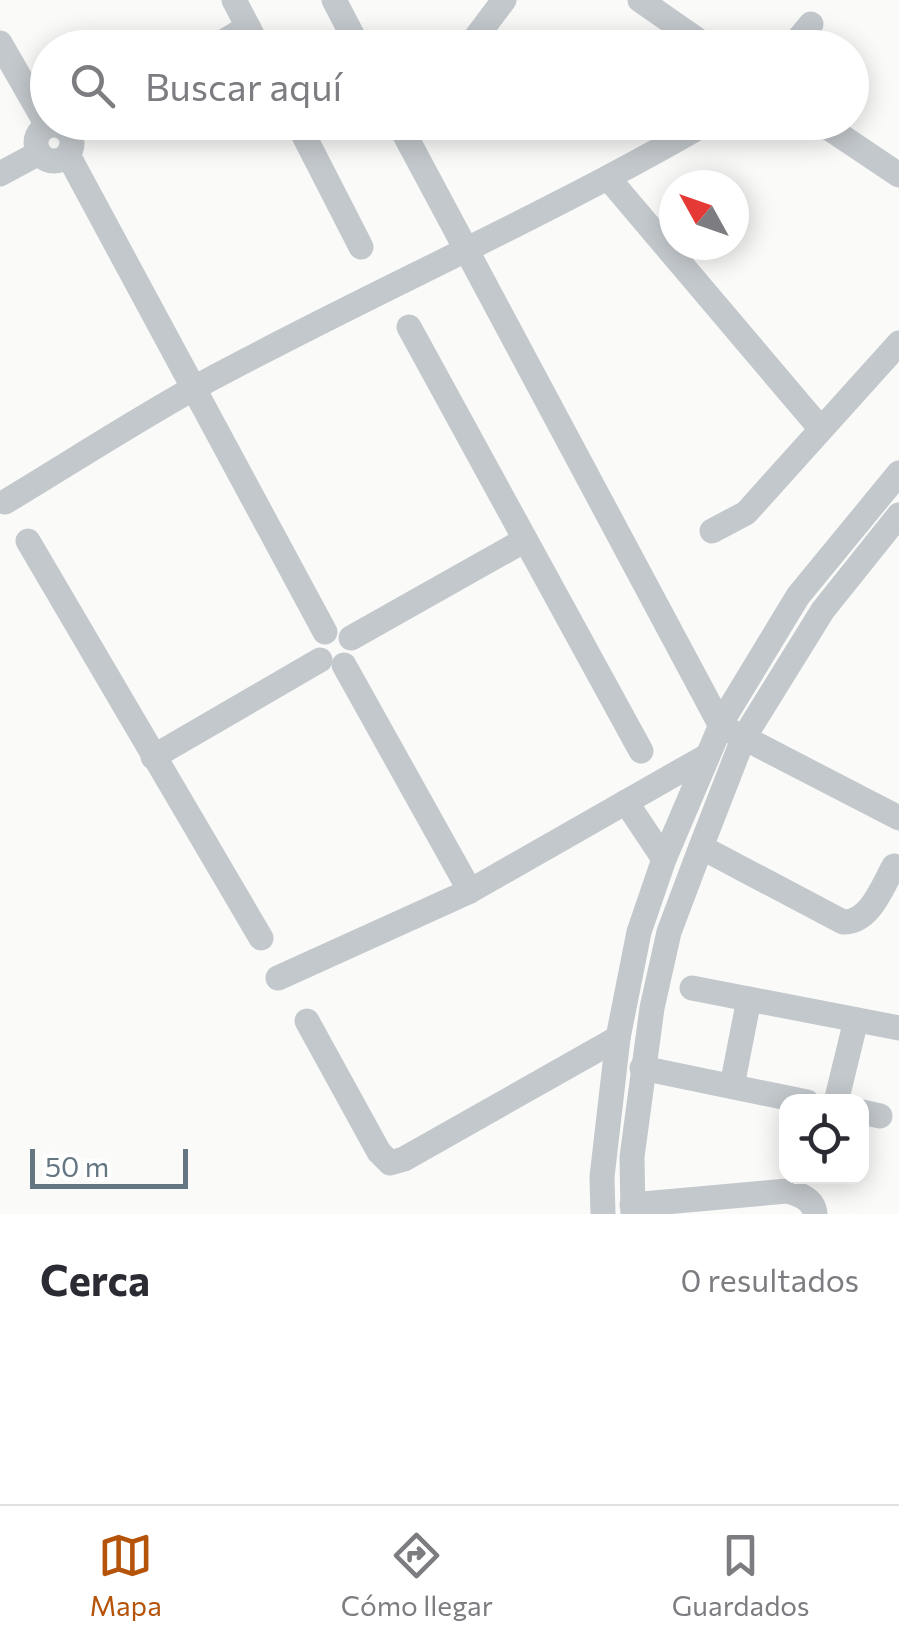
<!DOCTYPE html>
<html lang="es">
<meta charset="utf-8">
<style>
:root{--surface:#fff;--page:#f7f7f7;--text:#2b2b33;--muted:#7c7c81;--line:#e1e1e2;--accent:#b45309}
body{margin:0;font-family:Commissioner,sans-serif;background:var(--page);color:var(--text)}
.controls{position:absolute;right:30px;bottom:30px;display:grid;overflow:hidden;border-radius:20px;box-shadow:0 5px 25px #0003}
.controls button{width:90px;height:90px;display:grid;place-items:center;padding:0;border:0;border-bottom:2px solid var(--line);background:var(--surface);color:var(--text);font:50px sans-serif}
.compass{position:absolute;left:659px;top:170px;width:90px;height:90px;border-radius:50%;background:var(--surface);box-shadow:0 5px 25px #0003;rotate:310deg}
.scale{position:absolute;left:30px;bottom:25px;width:158px;box-sizing:border-box;padding-left:10px;border:5px solid #657683;border-top:0;font-size:28px;line-height:35px;white-space:nowrap;color:#657683;-webkit-text-stroke:8px #fff;paint-order:stroke}
.list{margin:0;padding:0;list-style:none}
h2{display:flex;justify-content:space-between;align-items:center;height:130px;margin:0;padding:0 40px;font-size:42px}
h2 small{font-size:32px;font-weight:400;color:var(--muted)}
.icon{flex:none;width:55px;height:55px;fill:none;stroke:currentColor;stroke-width:2;stroke-linecap:round;stroke-linejoin:round}
.map{position:relative;flex:none;width:899px;height:1214px;overflow:hidden}
.search{position:absolute;background:var(--surface);box-shadow:0 5px 25px #0003;left:30px;right:30px;top:30px;height:110px;display:flex;align-items:center;gap:25px;box-sizing:border-box;padding:0 35px;border-radius:55px;color:var(--muted);font-size:38px}
.sheet{height:290px;background:var(--surface)}
nav{display:flex;justify-content:space-around;align-items:center;box-sizing:border-box;height:140px;border-top:2px solid var(--line);background:var(--surface);font-size:28px;color:var(--muted)}
nav a{display:grid;justify-items:center;gap:5px}
nav .on{color:var(--accent)}
.map>svg:first-child{display:block}
.lines{fill:none;stroke-linecap:round;stroke-linejoin:round}
.minor{stroke:#c3c8cc;stroke-width:25}
</style>
<div class="map">
<svg width="899" height="1214" viewBox="0 0 899 1214">
<rect width="100%" height="100%" fill="#fafaf8"/>
<g class="lines">
<!-- minor -->
<g class="minor">
<path d="M234,0L259,48"/>
<path d="M334,0L359,48"/>
<path d="M640,0L709,48"/>
<path d="M0,43L47,125"/>
<path d="M213,48L248,27"/>
<path d="M468,48L504,0"/>
<path d="M791,48L811,24"/>
<path d="M297,122L361,247"/>
<path d="M398,122L721,726L899,818"/>
<path d="M820,122L899,175"/>
<circle cx="54" cy="143" r="18"/>
<path d="M68,155L325,632"/>
<path d="M0,174L39,153"/>
<path d="M609,179L820,428"/>
<path d="M409,327L641,751"/>
<path d="M5,502C68,464 130,424 194,388C363,296 541,219 708,122"/>
<path d="M712,531L746,513L899,343"/>
<path d="M28,541L261,938"/>
<path d="M351,638L525,540"/>
<path d="M344,665L470,891"/>
<path d="M153,757L320,660"/>
<path d="M626,802L664,859"/>
<path d="M701,847L843,922C870,923 882,887 894,866"/>
<path d="M278,978L470,891L705,757"/>
<path d="M692,988L899,1028"/>
<path d="M307,1021L379,1152L390,1163L404,1159L618,1038"/>
<path d="M642,1068L807,1102"/>
<path d="M732,1086L749,999"/>
<path d="M836,1102L856,1020"/>
<path d="M862,1112L880,1116"/>
<path d="M632,1205L787,1191C799,1194 814,1199 815,1214"/>
<path d="M603,1214L602,1177L618,1038L639,932L664,859L724,718L798,596L899,473"/>
<path d="M633,1214L632,1157L652,1008L669,932L701,847L743,739L823,610L899,515"/>
</g>
</g>
</svg>
<div class="controls">
<button><svg class="icon" aria-label="locate" viewBox="0 0 24 24"><circle cx="12" cy="12" r="6"/><path d="M12 2v4M12 18v4M2 12h4M18 12h4"/></svg></button>
</div>
<svg class="compass" viewBox="-18 -18 36 36"><path d="M0-13l5 13h-10z" fill="#e53935"/><path d="M0 13l5-13h-10z" fill="#7c7c81"/></svg>
<div class="scale">50 m</div>
<div class="search"><svg class="icon" aria-label="search" viewBox="0 0 24 24"><circle cx="10" cy="10" r="6"/><path d="M15 15l6 6"/></svg>Buscar aquí</div>
</div>
<section class="sheet">
<h2>Cerca<small>0 resultados</small></h2>
<ul class="list">
</ul>
</section>
<nav>
<a class="on"><svg class="icon" aria-label="map" viewBox="0 0 24 24"><path d="M3 6l6-2 6 2 6-2v14l-6 2-6-2-6 2zM9 4v14M15 6v14"/></svg>Mapa</a>
<a><svg class="icon" aria-label="directions" viewBox="0 0 24 24"><path d="M12 3l9 9-9 9-9-9zM9 14v-3h6M13 9l2 2-2 2"/></svg>Cómo llegar</a>
<a><svg class="icon" aria-label="saved" viewBox="0 0 24 24"><path d="M7 4h10v16l-5-4-5 4z"/></svg>Guardados</a>
</nav>
